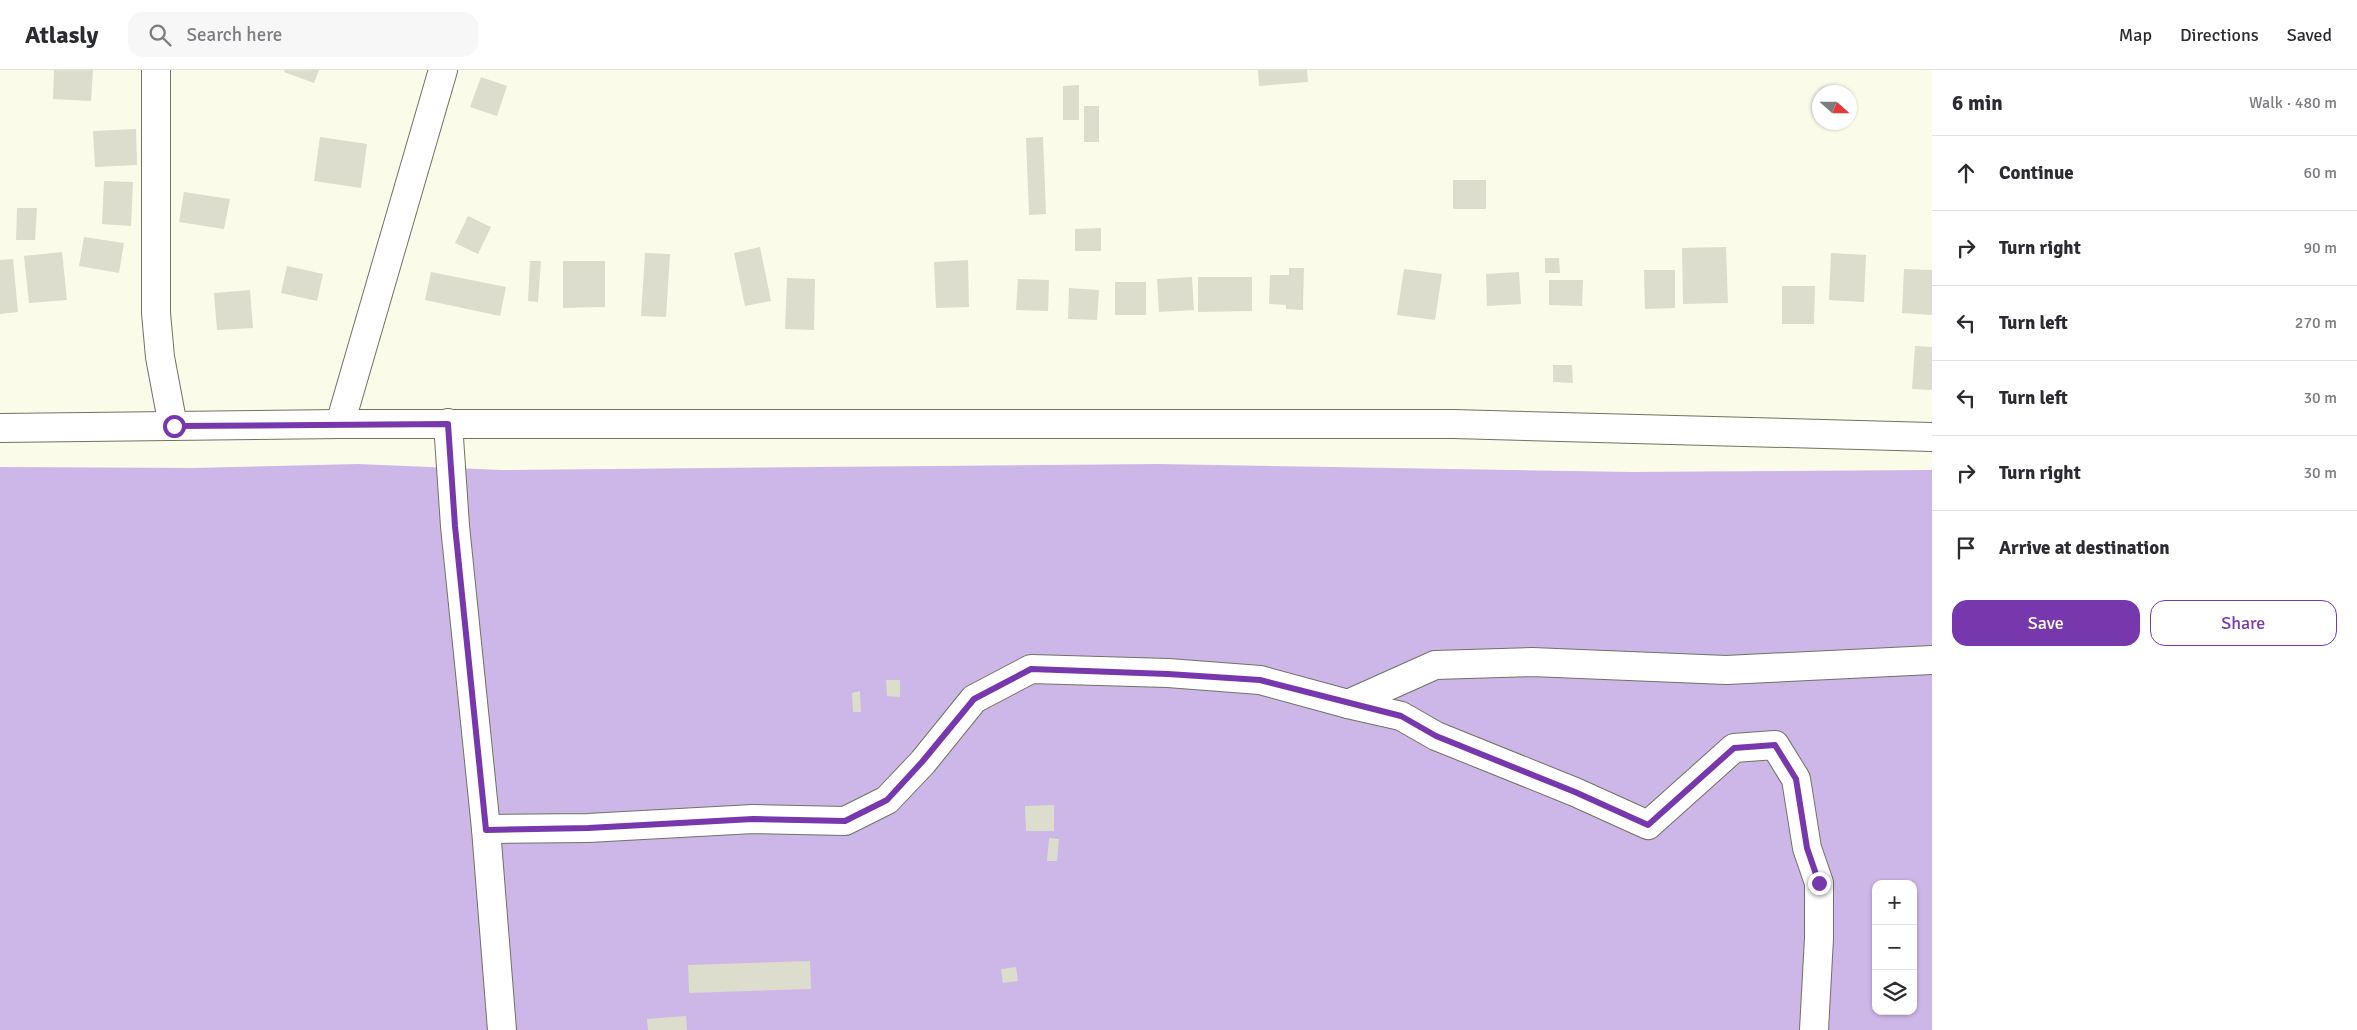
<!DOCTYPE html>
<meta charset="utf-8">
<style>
:root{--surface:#fff;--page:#f7f7f7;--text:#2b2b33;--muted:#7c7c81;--line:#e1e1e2;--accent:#7838ad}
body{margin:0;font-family:Signika,sans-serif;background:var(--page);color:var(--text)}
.controls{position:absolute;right:15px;bottom:15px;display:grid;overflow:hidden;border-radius:10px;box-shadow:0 1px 4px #0004}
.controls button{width:45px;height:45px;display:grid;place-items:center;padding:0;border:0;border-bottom:1px solid var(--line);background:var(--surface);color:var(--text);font:25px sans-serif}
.compass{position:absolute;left:1812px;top:15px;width:45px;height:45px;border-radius:50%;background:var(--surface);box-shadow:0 1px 4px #0004;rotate:111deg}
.stop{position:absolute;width:15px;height:15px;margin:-11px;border:4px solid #7838ad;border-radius:50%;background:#fff}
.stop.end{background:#7838ad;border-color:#fff;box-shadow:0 1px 5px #0008}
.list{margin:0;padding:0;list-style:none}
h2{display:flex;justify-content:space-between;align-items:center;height:65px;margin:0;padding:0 20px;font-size:21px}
h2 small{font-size:16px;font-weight:400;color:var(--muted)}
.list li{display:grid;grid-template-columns:32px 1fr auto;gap:15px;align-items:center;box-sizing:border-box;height:75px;padding:0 20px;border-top:1px solid var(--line)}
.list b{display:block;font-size:19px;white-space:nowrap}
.list em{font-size:16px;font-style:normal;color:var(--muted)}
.actions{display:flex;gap:10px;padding:15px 20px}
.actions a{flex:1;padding:11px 0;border:1px solid var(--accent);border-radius:15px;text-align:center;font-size:18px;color:var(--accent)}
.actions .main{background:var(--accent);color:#fff}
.icon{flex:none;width:28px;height:28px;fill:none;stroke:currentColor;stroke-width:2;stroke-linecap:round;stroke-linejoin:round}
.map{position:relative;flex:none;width:1932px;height:960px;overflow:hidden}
header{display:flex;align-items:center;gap:30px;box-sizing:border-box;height:70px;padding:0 25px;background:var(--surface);border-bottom:1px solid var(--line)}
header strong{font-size:24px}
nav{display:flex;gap:28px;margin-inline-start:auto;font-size:18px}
.search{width:350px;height:45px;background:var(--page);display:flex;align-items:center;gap:12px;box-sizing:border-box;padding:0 18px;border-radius:15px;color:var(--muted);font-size:19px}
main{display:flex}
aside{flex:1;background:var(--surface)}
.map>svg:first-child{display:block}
.forest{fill:#cdb6e8;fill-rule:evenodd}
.building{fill:#dcddcc}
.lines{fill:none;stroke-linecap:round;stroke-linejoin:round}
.minor-casing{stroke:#717262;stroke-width:30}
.primary-casing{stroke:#717262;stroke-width:30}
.minor{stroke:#fff;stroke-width:28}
.primary{stroke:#fff;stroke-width:28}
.route{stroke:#7838ad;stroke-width:6}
</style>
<header>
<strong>Atlasly</strong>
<div class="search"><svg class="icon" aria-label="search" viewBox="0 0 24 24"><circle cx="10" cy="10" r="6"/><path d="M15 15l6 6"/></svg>Search here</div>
<nav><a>Map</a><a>Directions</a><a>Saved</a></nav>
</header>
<main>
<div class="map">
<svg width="1932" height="960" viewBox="0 0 1932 960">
<rect width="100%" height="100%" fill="#fafbe9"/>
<!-- forest -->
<path class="forest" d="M358,394L502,400L1158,394L1631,402L1932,400V960H0V397L193,398ZM1876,814H1913V941H1876Z"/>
<!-- building -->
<g class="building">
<path d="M54,0H93L91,31L53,29Z"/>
<path d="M285,0H319L314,13L284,2Z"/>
<path d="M1258,0H1307L1308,12L1259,16Z"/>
<path d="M481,7L507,16L497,46L470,37Z"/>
<path d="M1079,15V50H1063V16Z"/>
<rect x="1084" y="36" width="15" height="36"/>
<path d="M136,59L137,95L95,97L93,61Z"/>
<path d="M320,67L367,74L361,118L314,111Z"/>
<path d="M1043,67L1046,144L1029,145L1026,68Z"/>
<rect x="1453" y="110" width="33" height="29"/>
<path d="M104,111L133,112L131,156L102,154Z"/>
<path d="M184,122L230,129L224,159L179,152Z"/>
<path d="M17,138H37L35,170H16Z"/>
<path d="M468,146L491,157L478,184L455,173Z"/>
<path d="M1101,158V181H1075V159Z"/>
<path d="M84,167L124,173L119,203L79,196Z"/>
<path d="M760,177L771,231L745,236L734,183Z"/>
<path d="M1726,177L1728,233L1683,234L1682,178Z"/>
<path d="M62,182L67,230L29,233L24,186Z"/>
<path d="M645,183L670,184L666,247L641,246Z"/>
<path d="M1831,183L1866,185L1864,232L1829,230Z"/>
<path d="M1545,188H1559L1560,203H1545Z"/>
<path d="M13,189L18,242L0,244V190Z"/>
<path d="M968,190L969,237L936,238L934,192Z"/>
<path d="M530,191H541L538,232L528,231Z"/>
<path d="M563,191H605V237L563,238Z"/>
<path d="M287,196L323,204L317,231L281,223Z"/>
<path d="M1289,198H1304L1303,240L1286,239V235L1269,234L1270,205H1289Z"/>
<path d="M1404,199L1442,204L1435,250L1397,245Z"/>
<path d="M1904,199L1932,200V245L1902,243Z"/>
<path d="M1644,200H1675V238L1645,239Z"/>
<path d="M431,202L506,217L500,246L425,230Z"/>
<path d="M1519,202L1521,234L1487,236L1486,204Z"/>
<path d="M1192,207L1194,240L1159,242L1157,209Z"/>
<path d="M1198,207H1252V241L1198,242Z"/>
<path d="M787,208L815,209L814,260L785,259Z"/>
<path d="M1018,209L1049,210L1048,241L1016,240Z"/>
<path d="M1549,210H1583L1582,236L1549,235Z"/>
<rect x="1115" y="212" width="31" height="33"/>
<path d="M1782,216H1815L1814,254H1782Z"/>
<path d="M1069,218L1099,220L1097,250L1068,249Z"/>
<path d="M250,220L253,258L217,260L214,223Z"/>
<path d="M1915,276L1932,277V320L1912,319Z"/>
<path d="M1553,295H1572L1573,313L1553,312Z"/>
<path d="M886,610H900V627L887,626Z"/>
<path d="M860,621L861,642H853L852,623Z"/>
<path d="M1054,735V761H1026L1025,736Z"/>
<path d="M1049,768L1059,769L1057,791H1047Z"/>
<path d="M810,891L811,919L689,923L688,895Z"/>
<path d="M1016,897L1018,911L1003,913L1001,899Z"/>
<path d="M686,946L687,960H648L647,949Z"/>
</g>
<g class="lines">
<defs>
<g id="minor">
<path d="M156,0V243L160,287L173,356"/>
<path d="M448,353L455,456L486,759L502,960"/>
<path d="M340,354L443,0"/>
<path d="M1348,634L1401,646L1436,666L1575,722L1648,755L1734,678L1775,675L1796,709L1807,778L1819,813V868L1814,960"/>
<path d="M486,759L588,758L753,749L845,751L887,730L923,692L974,629L1031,599L1168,603L1260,610L1348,634L1435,595L1532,592L1726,600L1932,590"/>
</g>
<path id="primary" d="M0,358L340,354H1453L1932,367"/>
</defs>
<!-- minor casing -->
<use href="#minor" class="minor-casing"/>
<!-- primary casing -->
<use href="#primary" class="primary-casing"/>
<!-- minor -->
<use href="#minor" class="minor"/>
<!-- primary -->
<use href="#primary" class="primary"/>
</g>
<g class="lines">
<!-- route -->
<path class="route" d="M174,356L448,354L455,456L486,760L588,758L753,749L845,751L887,730L922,692L974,629L1031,599L1168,604L1260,610L1401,646L1436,666L1575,722L1648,755L1734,678L1775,675L1796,709L1807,778L1819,813"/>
</g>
</svg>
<div class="controls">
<button>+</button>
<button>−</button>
<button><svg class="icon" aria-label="layers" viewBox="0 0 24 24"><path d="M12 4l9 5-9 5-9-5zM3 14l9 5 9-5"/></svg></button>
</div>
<svg class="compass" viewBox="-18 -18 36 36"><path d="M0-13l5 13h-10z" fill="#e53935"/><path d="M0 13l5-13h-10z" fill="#7c7c81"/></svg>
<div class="stop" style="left:174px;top:356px"></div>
<div class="stop end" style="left:1819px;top:813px"></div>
</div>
<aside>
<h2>6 min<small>Walk · 480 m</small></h2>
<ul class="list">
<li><svg class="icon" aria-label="ahead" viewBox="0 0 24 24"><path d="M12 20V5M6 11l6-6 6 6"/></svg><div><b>Continue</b></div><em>60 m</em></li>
<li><svg class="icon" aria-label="right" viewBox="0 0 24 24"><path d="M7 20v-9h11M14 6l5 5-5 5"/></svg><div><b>Turn right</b></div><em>90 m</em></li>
<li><svg class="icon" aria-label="left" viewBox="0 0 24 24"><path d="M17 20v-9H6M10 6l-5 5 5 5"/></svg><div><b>Turn left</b></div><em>270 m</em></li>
<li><svg class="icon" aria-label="left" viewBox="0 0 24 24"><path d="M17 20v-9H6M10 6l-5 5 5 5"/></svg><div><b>Turn left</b></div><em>30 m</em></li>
<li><svg class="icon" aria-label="right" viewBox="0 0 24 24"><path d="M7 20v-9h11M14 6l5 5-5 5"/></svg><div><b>Turn right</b></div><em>30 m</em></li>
<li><svg class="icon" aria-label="arrive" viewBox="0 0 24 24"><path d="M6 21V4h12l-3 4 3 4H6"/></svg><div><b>Arrive at destination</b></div></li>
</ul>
<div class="actions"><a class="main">Save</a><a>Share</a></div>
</aside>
</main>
